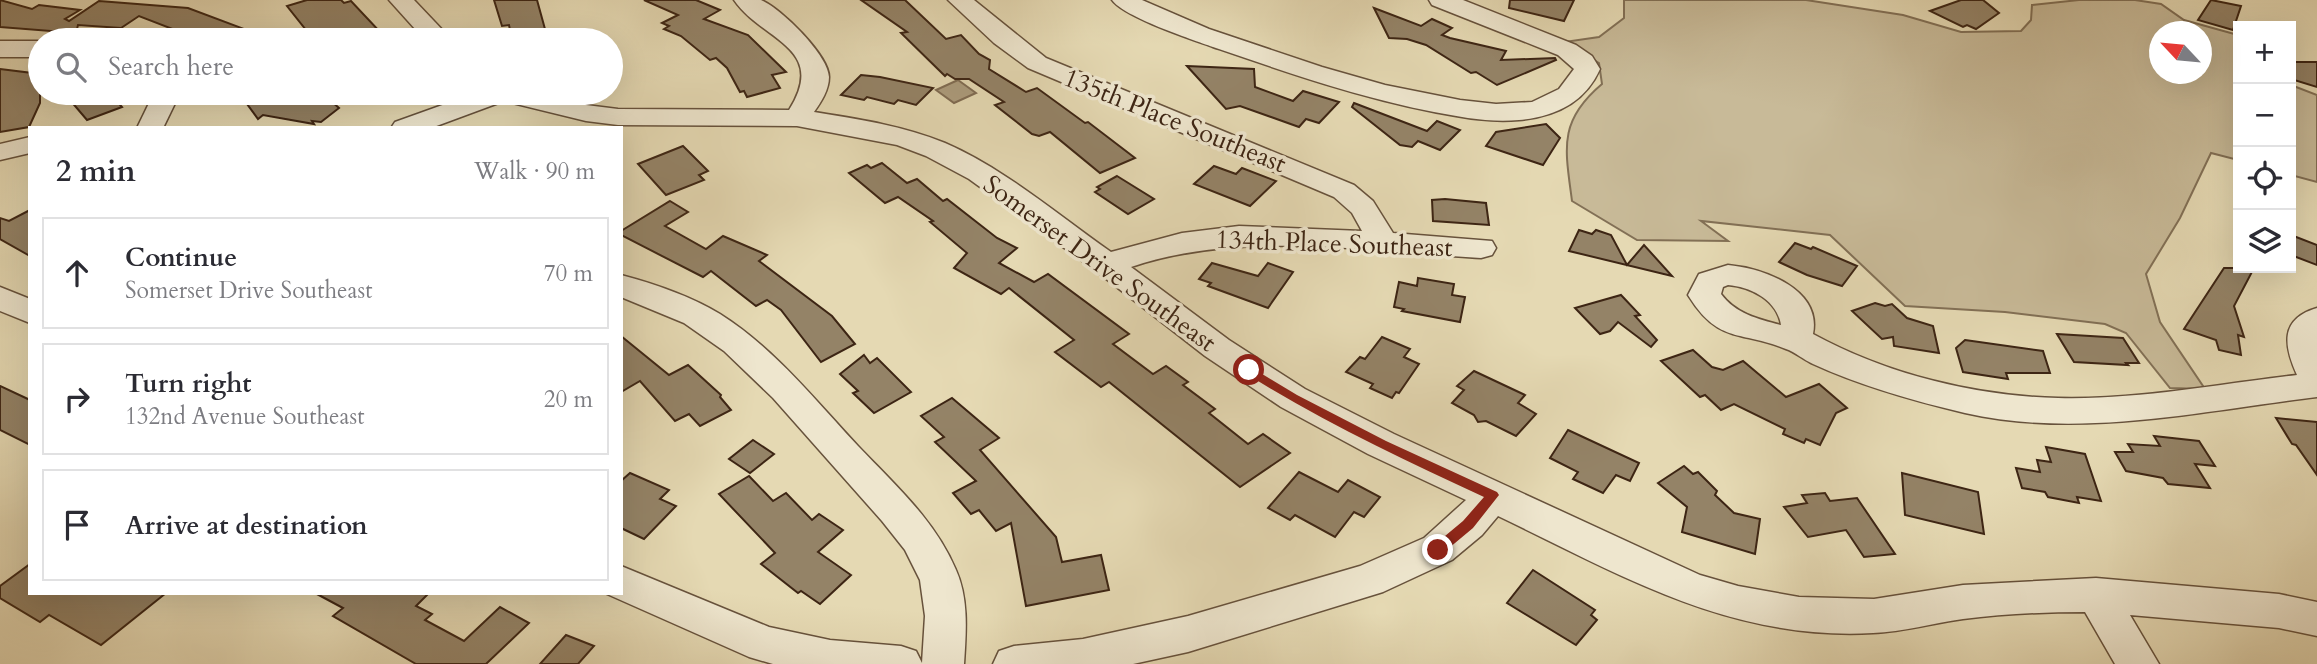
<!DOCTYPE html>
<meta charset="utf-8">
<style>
:root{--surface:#fff;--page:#f2f2f3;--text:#2b2b33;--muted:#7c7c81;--line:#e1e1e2}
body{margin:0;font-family:Cardo,serif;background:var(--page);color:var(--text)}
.controls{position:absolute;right:21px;top:21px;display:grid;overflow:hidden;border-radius:0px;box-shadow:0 7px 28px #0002}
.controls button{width:63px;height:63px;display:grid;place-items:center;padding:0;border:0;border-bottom:2px solid var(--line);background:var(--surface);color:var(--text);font:35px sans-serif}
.compass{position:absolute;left:2149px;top:21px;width:63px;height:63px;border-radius:50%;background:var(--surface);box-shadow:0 7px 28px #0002;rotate:296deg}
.stop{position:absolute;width:21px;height:21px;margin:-16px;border:5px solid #8f2418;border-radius:50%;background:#fff}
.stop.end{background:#8f2418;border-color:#fff;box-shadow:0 2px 7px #0008}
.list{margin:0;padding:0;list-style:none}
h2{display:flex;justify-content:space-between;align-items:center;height:91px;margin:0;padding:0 28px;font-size:30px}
h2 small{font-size:23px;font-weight:400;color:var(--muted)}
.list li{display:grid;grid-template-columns:46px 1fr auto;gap:21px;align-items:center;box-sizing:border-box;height:112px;margin:0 14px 14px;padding:0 14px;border:2px solid var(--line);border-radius:0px}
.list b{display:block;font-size:26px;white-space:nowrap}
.list p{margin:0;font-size:23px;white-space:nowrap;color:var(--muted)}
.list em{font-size:23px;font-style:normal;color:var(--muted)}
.icon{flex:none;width:38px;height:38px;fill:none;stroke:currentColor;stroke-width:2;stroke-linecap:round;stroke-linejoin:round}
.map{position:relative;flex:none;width:2317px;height:664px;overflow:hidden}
.search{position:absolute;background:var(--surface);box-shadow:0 7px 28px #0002;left:28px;top:28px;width:595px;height:77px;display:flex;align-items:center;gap:18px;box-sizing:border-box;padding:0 24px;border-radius:38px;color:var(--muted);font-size:26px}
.panel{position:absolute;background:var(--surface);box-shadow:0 7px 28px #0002;left:28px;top:126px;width:595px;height:469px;border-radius:0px}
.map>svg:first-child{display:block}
.green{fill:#c8ba98;stroke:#827056;stroke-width:2;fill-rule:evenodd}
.water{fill:#ac9c7d;stroke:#806c53;stroke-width:2}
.building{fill:#948367;stroke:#3d2514;stroke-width:2}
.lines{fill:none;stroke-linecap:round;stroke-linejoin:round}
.minor-casing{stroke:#67523c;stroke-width:3}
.minor{fill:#eee6ce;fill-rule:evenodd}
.route{fill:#8f2418}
.labels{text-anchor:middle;stroke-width:7;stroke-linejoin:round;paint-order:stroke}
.street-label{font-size:26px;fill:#3d2514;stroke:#eee6ce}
</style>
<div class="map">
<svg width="2317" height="664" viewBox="0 0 2317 664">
<rect width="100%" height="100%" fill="#e5d9b3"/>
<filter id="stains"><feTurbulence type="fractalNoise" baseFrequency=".00286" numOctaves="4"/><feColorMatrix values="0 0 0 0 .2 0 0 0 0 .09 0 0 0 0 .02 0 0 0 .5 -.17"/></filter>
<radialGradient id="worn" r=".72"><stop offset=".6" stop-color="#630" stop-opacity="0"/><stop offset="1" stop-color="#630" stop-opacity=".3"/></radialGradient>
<!-- green -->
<g class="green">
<path d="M1624,0H1806L1903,15L1961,32L2021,31L2031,20L2032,5L2079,0H2135L2161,4L2184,20L2238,35V160L2211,153L2180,218L2146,274L2160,322L2205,389L2170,388L2126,333L2105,324L2005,312L1905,306L1830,235L1701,221L1728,241L1637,240L1572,201C1565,148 1558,121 1602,84L1599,63L1564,42L1599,37L1624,18ZM2160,32H2202V74H2160Z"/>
<path d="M2291,85L2317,95V182L2291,175Z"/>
</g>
<!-- water -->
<path class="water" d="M958,80L976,93L954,103L936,90Z"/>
<!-- building -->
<g class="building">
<path d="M0,0L32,9L39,5L80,10L65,19L69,21L99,1L188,8L268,38L201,40L139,16L121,28L78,25L76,33L0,27Z"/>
<path d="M307,0H341L344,3L351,1L382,34L364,40H314L287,6Z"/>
<path d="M494,0H537L548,40H512L509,25L502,26Z"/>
<path d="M644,0H696L720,10L704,19L748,35L786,72L772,75L780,88L747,97L744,91L740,92L727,68L716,58L710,60L681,36L664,29L669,26L662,23L678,15Z"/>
<path d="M861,0H905L946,39L961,35L979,54L990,60L989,69L1026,92L1037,88L1085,123L1088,122L1135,158L1100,173L1050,132L1039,136L1032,134L995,105L1004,102L969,79H955L947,74L945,76L901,33L907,32Z"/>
<path d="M1510,0H1574L1564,21L1509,8Z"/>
<path d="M1961,0H1983L1999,13L1976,29L1967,25L1963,27L1930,11Z"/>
<path d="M2211,0L2241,6L2233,30L2198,20Z"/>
<path d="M1374,8L1421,26L1432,19L1452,28L1442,35L1450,38L1506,51L1501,60L1555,58L1556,60L1497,85L1476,72L1471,73L1426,45L1407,39L1389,38Z"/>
<path d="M2291,62H2317V87L2291,79Z"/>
<path d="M1187,66L1254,69L1255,87L1293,101L1303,91L1339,102L1319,123L1306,119L1299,127L1240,106L1226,109Z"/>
<path d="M0,69L40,74V103L29,127L0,132Z"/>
<path d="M861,75L880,77L933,88L916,105L898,100L894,104L867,97L864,100L841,95Z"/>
<path d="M64,93H110L122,107L87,120Z"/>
<path d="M239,93H291L297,101L309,93H322L339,108L321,122L312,121L314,124L263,115L258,119Z"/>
<path d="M1354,103L1427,131L1437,121L1460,130L1440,150L1418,141L1412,147L1400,145L1352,107Z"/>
<path d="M1546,124L1560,138L1543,165L1486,146L1496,132Z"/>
<path d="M683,146L708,171L699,175L704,180L666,195L638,164Z"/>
<path d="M882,163L907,183L917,179L943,201L947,199L997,238L1017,248L999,263L1034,282L1048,274L1129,334L1113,344L1153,374L1166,366L1188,382L1183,385L1215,409L1209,413L1248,444L1263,434L1290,453L1240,487L1109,382L1101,387L1055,352L1074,340L1009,288L1001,294L954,268L967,253L930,222L933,221L898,197L885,203L849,173L867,165L871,168Z"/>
<path d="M1214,166L1236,174L1242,168L1276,181L1250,206L1194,184Z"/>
<path d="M1117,176L1154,199L1128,214L1095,192L1100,189L1097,187Z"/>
<path d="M1445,199L1486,203L1489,225L1433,221L1432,200Z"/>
<path d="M670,201L688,212L665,226L706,249L723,236L767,255L759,261L832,316L855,344L821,362L781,310L767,300L756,306L711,271L703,277L621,235V231Z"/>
<path d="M30,210V256L0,239V218L9,221Z"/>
<path d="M1579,230L1592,234L1596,230L1611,235L1627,265L1644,245L1672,276L1569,251Z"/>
<path d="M2291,235L2317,245V265L2291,255Z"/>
<path d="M1795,243L1811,249L1813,247L1857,266L1842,286L1807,275L1779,262Z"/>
<path d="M1212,263L1258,276L1268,263L1293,272L1268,308L1208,286L1211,283L1199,279Z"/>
<path d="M2224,268H2254L2234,306L2244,337L2238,335L2241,355L2219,350L2216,340L2184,329Z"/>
<path d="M1418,278L1454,284L1452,295L1465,297L1460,322L1402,311L1404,309L1394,307L1399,282L1417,286Z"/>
<path d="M1621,295L1640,315L1635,316L1657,340L1651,347L1618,322L1610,331L1600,334L1575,308Z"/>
<path d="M1875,303L1885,306L1892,304L1907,318L1933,326L1939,353L1894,346L1893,337L1882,339L1852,311Z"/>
<path d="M2057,334L2123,338L2139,363H2126L2128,365L2074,362Z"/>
<path d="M621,336L669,375L688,365L721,395L720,397L731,410L700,426L689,414L675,421L640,381L621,392Z"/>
<path d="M1382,337L1410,349L1404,357L1419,364L1399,393L1396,392L1392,398L1370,388L1373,384L1346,372L1360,357L1365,359Z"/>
<path d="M1965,340L2043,351L2050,373H2006L2008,379L1963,372L1956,348Z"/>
<path d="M1693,350L1712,367L1723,370L1743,361L1786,397L1819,384L1847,408L1836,413L1820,445L1806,439L1804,443L1783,434L1785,429L1734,404L1721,410L1705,395L1700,397L1661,361Z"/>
<path d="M864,355L870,363L877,358L911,392L874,413L853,393L858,391L840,374Z"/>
<path d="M1474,371L1525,395L1518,403L1536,414L1516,436L1486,421L1478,422L1474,415L1452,403L1464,390L1457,386Z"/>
<path d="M0,386L30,400V445L0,430Z"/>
<path d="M952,398L999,438L980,450L1056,537L1062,562L1101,555L1109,590L1026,606L1011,523L996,531L979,510L971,514L953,493L976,481L935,442L944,437L921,416Z"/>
<path d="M2276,418L2317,422V475L2296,445L2292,444Z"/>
<path d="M1568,430L1639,463L1630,481L1616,475L1603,493L1573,479L1578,472L1550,458Z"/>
<path d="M2154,436L2199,441L2215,466L2195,464L2210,488L2168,484L2163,478L2126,471L2115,452H2133L2128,444L2160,446Z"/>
<path d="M753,440L774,454L750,473L729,459Z"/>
<path d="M2046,447L2085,454L2101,501L2077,497L2079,503L2048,497L2045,492L2022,488L2016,468L2040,472L2037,460L2051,462Z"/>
<path d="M1684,466L1693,474L1698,472L1717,491L1715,495L1734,513L1760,519L1755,554L1682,532L1687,507L1658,483Z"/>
<path d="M1299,472L1338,492L1348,480L1380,497L1364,517L1354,512L1335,537L1295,515L1290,520L1268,508Z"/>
<path d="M630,473L669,490L660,499L676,506L644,539L621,528V481Z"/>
<path d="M1902,473L1978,492L1984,534L1905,515Z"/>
<path d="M749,476L773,501L786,493L812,520L819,514L843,530L818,552L851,575L820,604L801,591L798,593L761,564L775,553L719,494Z"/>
<path d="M1825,493L1830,501L1857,498L1895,554L1864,557L1846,530L1808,537L1784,507L1807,503L1802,495Z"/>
<path d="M30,564V593H166L101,645L49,615L40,622L0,598V586Z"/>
<path d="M1533,570L1595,610L1591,615L1597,620L1576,645L1507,603Z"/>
<path d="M315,593H429L416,606L432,614L425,620L464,641L500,607L529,623L486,664H416L333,616L343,608Z"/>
<path d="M566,635L594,646L578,664H540Z"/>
</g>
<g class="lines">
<defs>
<g id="minor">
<path d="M389,0H414L452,40H425Z"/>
<path d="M734,0C742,0 754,0 761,0C781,8 829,56 829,77C829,90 821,102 814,112C858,119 904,126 945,143C1005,169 1058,215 1111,252L1182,233L1239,226L1362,231L1352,213L1334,197L1028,68L994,43L948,0H974L1046,58L1354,185L1373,201L1393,233L1492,241L1496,248L1492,255L1481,258C1368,251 1240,230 1131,267L1229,340L1305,389L1394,434L1700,575L1738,586L1799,597L1874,599L1963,585L2096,578L2279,594L2317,602V636L2279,628L2130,615L2159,664H2115L2085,612C2044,612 2003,614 1963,619C1933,623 1903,632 1873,633C1731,641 1621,575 1498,516L1482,535L1452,560L1383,592L1188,652L1133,664H993L999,651L1014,646L1083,639L1188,616L1360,566L1424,538L1466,500L1368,454L1281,407L1205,356L1096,271L969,179L926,156L897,145L797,126L618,125L586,121L504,101L431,128H391L395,122L476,93H537L586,105L618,109L789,110C829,47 762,41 734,0Z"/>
<path d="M1112,0H1142L1209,29L1322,67L1385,85L1460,100L1496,104L1532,102L1559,89L1574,69L1558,55L1432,5L1429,0H1463L1576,45L1592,56L1600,69C1585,103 1554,117 1519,120C1490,123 1461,117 1434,112C1358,97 1286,72 1213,47C1191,39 1124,17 1112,0Z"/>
<rect x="0" y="41" width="40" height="16"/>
<path d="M154,93H180L163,128H137Z"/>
<path d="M30,137V153L0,160V144Z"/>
<path d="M1728,265C1763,268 1822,289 1813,334C1886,374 1975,396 2058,398C2138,400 2218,384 2297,375C2284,346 2279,319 2317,308V397C2202,411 2079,439 1965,413C1914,401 1861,386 1813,364C1804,360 1795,352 1786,349C1740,330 1719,345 1688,295L1699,274ZM1728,285C1751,287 1777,300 1781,325C1758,319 1736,314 1721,294L1723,287Z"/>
<path d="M621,275C655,284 690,296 720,314C774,348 815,400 858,446C894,484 935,520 956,570C969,599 966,633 964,664H773L749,657L607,594L621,593V566L769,627L830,640L901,646L916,651L922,663L925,616L920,580L905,550L882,521L773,398L724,351L684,323L621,297Z"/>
<path d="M0,287L30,299V323L0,311Z"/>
</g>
</defs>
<!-- minor casing -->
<use href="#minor" class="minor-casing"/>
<!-- minor -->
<use href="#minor" class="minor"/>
</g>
<!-- route -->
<path class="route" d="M1249,366L1297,395L1386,441L1497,492L1499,495L1473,528L1443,553H1433V546L1463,521L1484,497C1402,459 1321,421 1245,373V367Z"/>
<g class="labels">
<!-- street labels -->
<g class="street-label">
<text transform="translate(1175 120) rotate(22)" y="9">135th Place Southeast</text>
<text transform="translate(1334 243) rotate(2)" y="9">134th Place Southeast</text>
<text transform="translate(1100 263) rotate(36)" y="9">Somerset Drive Southeast</text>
</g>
</g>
<rect width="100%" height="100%" filter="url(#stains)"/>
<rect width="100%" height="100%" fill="url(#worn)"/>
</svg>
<div class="controls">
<button>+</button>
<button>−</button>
<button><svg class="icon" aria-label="locate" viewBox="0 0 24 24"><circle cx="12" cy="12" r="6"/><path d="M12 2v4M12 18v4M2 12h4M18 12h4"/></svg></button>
<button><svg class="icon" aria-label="layers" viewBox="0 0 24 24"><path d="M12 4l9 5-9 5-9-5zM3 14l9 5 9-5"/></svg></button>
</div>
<svg class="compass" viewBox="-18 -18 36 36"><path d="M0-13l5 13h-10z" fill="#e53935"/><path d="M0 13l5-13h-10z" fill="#7c7c81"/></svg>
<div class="stop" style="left:1249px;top:370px"></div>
<div class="stop end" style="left:1438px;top:550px"></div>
<div class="search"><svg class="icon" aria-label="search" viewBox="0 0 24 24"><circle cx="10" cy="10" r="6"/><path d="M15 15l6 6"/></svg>Search here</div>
<section class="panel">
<h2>2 min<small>Walk · 90 m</small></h2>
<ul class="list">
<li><svg class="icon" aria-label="ahead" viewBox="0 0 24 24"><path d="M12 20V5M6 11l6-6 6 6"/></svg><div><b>Continue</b><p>Somerset Drive Southeast</p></div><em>70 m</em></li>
<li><svg class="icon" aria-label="right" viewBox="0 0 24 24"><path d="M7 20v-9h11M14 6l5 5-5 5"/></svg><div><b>Turn right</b><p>132nd Avenue Southeast</p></div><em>20 m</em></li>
<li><svg class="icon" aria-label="arrive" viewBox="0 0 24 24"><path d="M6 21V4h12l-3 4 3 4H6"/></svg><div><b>Arrive at destination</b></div></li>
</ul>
</section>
</div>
